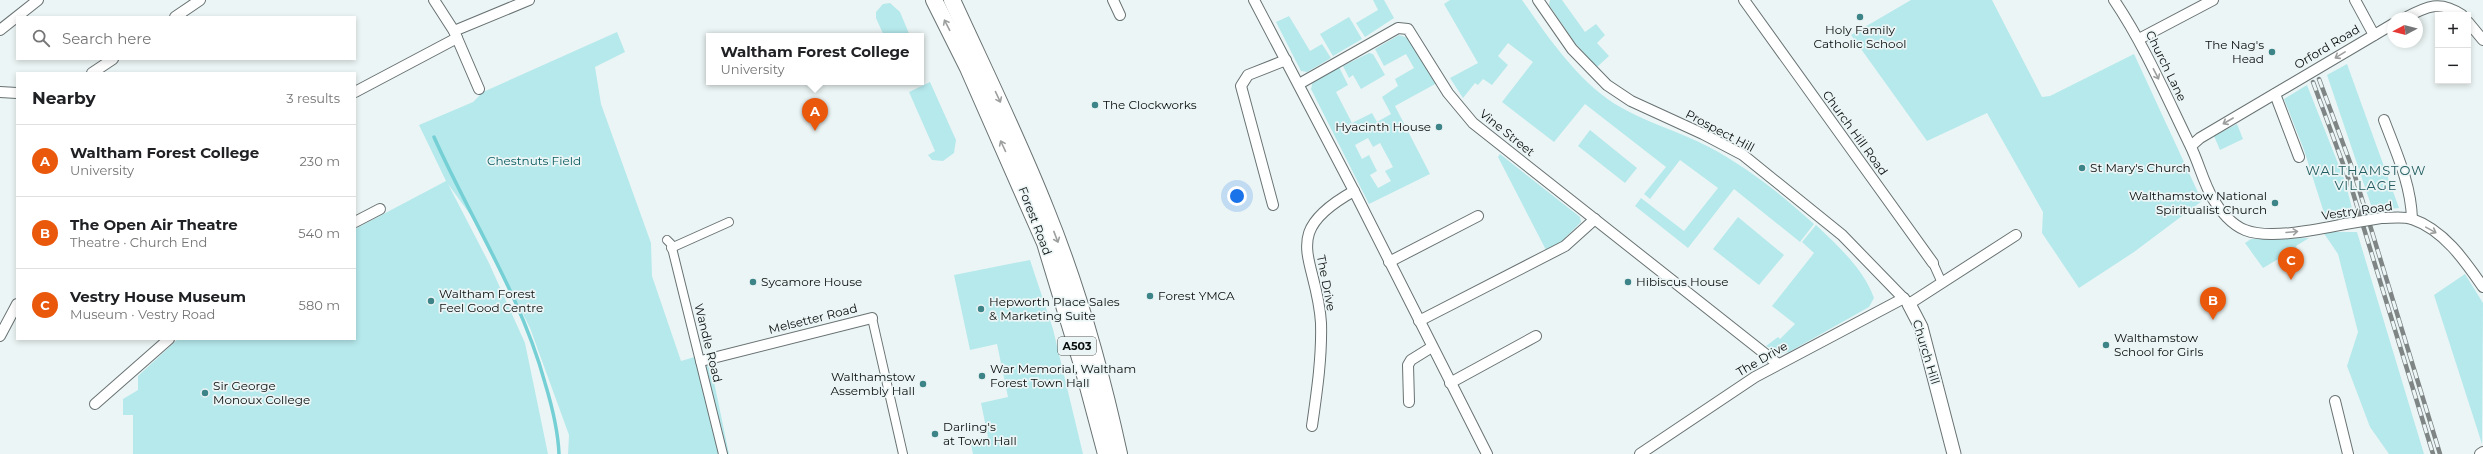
<!DOCTYPE html>
<meta charset="utf-8">
<style>
:root{--surface:#fff;--page:#f6f6f6;--text:#202124;--muted:#757577;--line:#e0e0e0;--accent:#ea580c}
body{margin:0;font-family:Montserrat,sans-serif;background:var(--page);color:var(--text)}
.controls{position:absolute;right:12px;top:12px;display:grid;overflow:hidden;border-radius:0px;box-shadow:0 2px 6px #0003}
.controls button{width:36px;height:36px;display:grid;place-items:center;padding:0;border:0;border-bottom:1px solid var(--line);background:var(--surface);color:var(--text);font:20px sans-serif}
.compass{position:absolute;left:2387px;top:12px;width:36px;height:36px;border-radius:50%;background:var(--surface);box-shadow:0 2px 6px #0003;rotate:263deg}
.you{position:absolute;left:1237px;top:196px;width:14px;height:14px;margin:-10px;border:3px solid #fff;border-radius:50%;background:#1a73e8;box-shadow:0 0 0 6px #1a73e833}
.badge{display:grid;place-items:center;width:26px;height:26px;border-radius:50%;background:var(--accent);color:#fff;font-size:13px;font-weight:700}
.pin{position:absolute;translate:-50% -33px;filter:drop-shadow(0 1px 2px #0008)}
.pin::after{content:'';position:absolute;top:21px;width:14px;height:12px;background:inherit;clip-path:polygon(0 0,100% 0,50% 100%)}
.popup{position:absolute;left:706px;top:33px;width:218px;height:52px;box-sizing:border-box;display:grid;place-content:center;border-radius:0px;background:var(--surface);filter:drop-shadow(0 1px 3px #0005);font-size:13px;white-space:nowrap;color:var(--muted)}
.popup b{font-size:15px;color:var(--text)}
.popup::after{content:'';position:absolute;left:50%;top:100%;margin-left:-8px;border:8px solid transparent;border-top-color:var(--surface)}
.list{margin:0;padding:0;list-style:none}
h2{display:flex;justify-content:space-between;align-items:center;height:52px;margin:0;padding:0 16px;font-size:17px}
h2 small{font-size:13px;font-weight:400;color:var(--muted)}
.list li{display:grid;grid-template-columns:26px 1fr auto;gap:12px;align-items:center;box-sizing:border-box;height:72px;padding:0 16px;border-top:1px solid var(--line)}
.list b{display:block;font-size:15px;white-space:nowrap}
.list p{margin:0;font-size:13px;white-space:nowrap;color:var(--muted)}
.list em{font-size:13px;font-style:normal;color:var(--muted)}
.icon{flex:none;width:22px;height:22px;fill:none;stroke:currentColor;stroke-width:2;stroke-linecap:round;stroke-linejoin:round}
.map{position:relative;flex:none;width:2483px;height:454px;overflow:hidden}
.search{position:absolute;background:var(--surface);box-shadow:0 2px 6px #0003;left:16px;top:16px;width:340px;height:44px;display:flex;align-items:center;gap:10px;box-sizing:border-box;padding:0 14px;border-radius:0px;color:var(--muted);font-size:15px}
.panel{position:absolute;background:var(--surface);box-shadow:0 2px 6px #0003;left:16px;top:72px;width:340px;height:268px;border-radius:0px}
.map>svg:first-child{display:block}
.green{fill:#b6e9ec;fill-rule:evenodd}
.lines{fill:none;stroke-linecap:round;stroke-linejoin:round}
.stream{stroke:#75d0d5;stroke-width:3.5}
.pedestrian-casing{stroke:#697272;stroke-width:10}
.minor-casing{stroke:#697272;stroke-width:12}
.tertiary-casing{stroke:#697272;stroke-width:15}
.primary-casing{stroke:#697272;stroke-width:18}
.pedestrian{stroke:#fff;stroke-width:8}
.minor{stroke:#fff;stroke-width:10}
.tertiary{stroke:#fff;stroke-width:13}
.primary{stroke:#fff;stroke-width:16}
.rail-casing{stroke:#7f8585;stroke-width:4.5}
.rail{stroke:#ecf5f5;stroke-width:3;stroke-dasharray:9;stroke-linecap:butt}
.minor-bridge-casing{stroke:#697272;stroke-width:12;stroke-linecap:butt}
.minor-bridge{stroke:#fff;stroke-width:10}
.oneway{stroke:#9d9e9e}
.poi-dot{fill:#3c8487;stroke:#ecf5f5;stroke-width:1.5}
.labels{text-anchor:middle;stroke-width:3.5;stroke-linejoin:round;paint-order:stroke}
.shield{fill:#ecf5f5;stroke:#4e5353;stroke-width:1}
.shield-label{font-size:11px;font-weight:bold;fill:#0a0d0d}
.poi-label{font-size:12px;fill:#0a0d0d;stroke:#ecf5f5;text-anchor:start}
.street-label{font-size:12px;fill:#0a0d0d;stroke:#ecf5f5}
.park-label{font-size:12px;fill:#075a5e;stroke:#ecf5f5}
.neighbourhood-label{font-size:13px;letter-spacing:1px;fill:#245e61;stroke:#ecf5f5}
</style>
<div class="map">
<svg width="2483" height="454" viewBox="0 0 2483 454">
<rect width="100%" height="100%" fill="#ecf5f5"/>
<!-- green -->
<g class="green">
<path d="M1373,0H1384L1394,18L1365,37L1356,23L1378,10Z"/>
<path d="M1450,0H1522C1548,37 1576,79 1615,104C1644,122 1678,131 1709,147C1747,167 1782,195 1814,224L1800,242L1734,189L1688,248L1635,206L1641,198L1684,231L1718,188L1680,160L1650,199L1644,194L1666,167L1585,104L1554,142L1502,102L1533,62L1508,43L1498,56L1508,65L1492,85L1483,79L1478,85L1475,83L1463,98L1450,78L1478,63L1444,4Z"/>
<path d="M1550,0H1562L1585,32L1596,24L1605,35L1597,43L1609,56L1597,67L1575,43L1549,5Z"/>
<path d="M1911,0H1992L2042,97L2050,96L2134,54L2202,201L2134,252L2079,288L2042,233L2043,212L1987,113L1927,141L1851,35Z"/>
<path d="M890,3L900,12L910,36H884L876,18V12L883,4Z"/>
<path d="M1289,16L1310,51L1322,44L1331,58L1307,72L1301,71L1276,22Z"/>
<path d="M1349,17L1362,39L1333,56L1320,34Z"/>
<path d="M617,32L625,52L595,67L601,104L651,243L652,276L681,361L708,353L729,454H568L569,435L530,328L480,228L448,184L489,263L525,343L548,454H133V415H123V399L138,390V376L178,339H355V229L446,181L419,125L473,102L483,92Z"/>
<path d="M1399,35L1411,39L1437,83L1395,106L1430,174L1369,204L1311,89L1313,81L1339,67L1348,85L1336,92L1352,123L1372,113L1377,122L1391,114L1382,97L1398,86L1395,79L1414,68L1406,54L1384,66L1375,49ZM1368,138L1373,147L1380,143L1393,167L1385,171L1391,181L1378,188L1370,175L1377,171L1369,155L1362,159L1355,145Z"/>
<path d="M1369,53L1373,54L1385,75L1361,89L1353,75L1349,78L1343,66Z"/>
<path d="M2347,64L2399,208L2373,211L2327,75Z"/>
<path d="M930,82L956,140L954,153L943,161L932,160L928,155L935,151L909,92Z"/>
<path d="M2307,85L2345,181L2353,212L2325,216L2304,150L2284,99Z"/>
<path d="M2237,124L2243,139L2220,150L2214,136Z"/>
<path d="M1590,130L1637,168L1625,183L1578,146Z"/>
<path d="M1500,154L1580,217L1581,222L1562,241L1546,250L1498,157Z"/>
<path d="M1738,217L1784,255L1759,285L1713,249Z"/>
<path d="M1816,225C1837,245 1864,269 1874,298L1869,307L1789,352L1780,353L1766,346L1778,337L1780,339L1795,324L1772,306L1814,253L1802,242Z"/>
<path d="M2323,232H2357L2424,454H2389L2370,427L2347,366L2358,332L2338,254Z"/>
<path d="M2309,238L2296,246L2297,248L2263,268L2245,243L2251,239Z"/>
<path d="M1030,260L1053,329L1083,454H973L970,440L988,437L981,403L1008,397L997,344L970,350L954,275Z"/>
<path d="M2465,274L2483,303L2482,444L2434,295Z"/>
</g>
<g class="lines">
<!-- stream -->
<path class="stream" d="M434,137C471,220 521,295 545,383C552,406 558,430 559,454"/>
<defs>
<g id="pedestrian">
<path d="M667,240L671,244L723,454"/>
<path d="M671,248L729,222"/>
<path d="M1933,263L1942,283"/>
<path d="M872,318L903,454"/>
</g>
<g id="minor">
<path d="M434,0L454,31L479,89"/>
<path d="M1113,0L1120,15"/>
<path d="M1254,0L1354,191L1487,454"/>
<path d="M1538,0L1572,49L1607,85L1631,101L1703,134L1743,155L1842,235L1909,304L2016,235"/>
<path d="M1744,0L1933,263"/>
<path d="M2114,0C2145,46 2166,96 2190,145C2199,163 2203,182 2213,199C2220,211 2232,225 2245,230C2270,240 2319,229 2345,224"/>
<path d="M2355,0L2374,35"/>
<path d="M175,17L200,0"/>
<path d="M2405,18C2427,6 2440,0 2462,15"/>
<path d="M2468,22L2483,40"/>
<path d="M0,30L38,0"/>
<path d="M454,31L529,0"/>
<path d="M2139,39L2213,0"/>
<path d="M92,73L113,59"/>
<path d="M1299,84L1398,28L1408,29L1448,93L1473,123L1778,364"/>
<path d="M0,92L17,93"/>
<path d="M355,92L457,38"/>
<path d="M2275,94L2299,157"/>
<path d="M2384,120C2396,152 2411,184 2412,219"/>
<path d="M2191,146L2200,138L2393,24"/>
<path d="M1273,205L1241,86L1248,75L1286,60"/>
<path d="M2381,218C2391,218 2403,216 2412,219C2444,230 2465,261 2483,287"/>
<path d="M355,222L380,209"/>
<path d="M1389,262L1478,216"/>
<path d="M1419,321L1565,246L1595,219"/>
<path d="M0,336L17,304"/>
<path d="M701,361L872,318"/>
<path d="M1450,383L1536,336"/>
<path d="M2335,401L2348,454"/>
<path d="M1409,402L1408,365L1411,360L1432,347"/>
<path d="M95,404L169,339"/>
<path d="M1312,426C1317,391 1322,357 1321,323C1317,257 1277,234 1354,191"/>
<path d="M1640,454L1755,377L1904,298"/>
<path d="M2480,454L2483,452"/>
</g>
<path id="tertiary" d="M1909,304L1921,327L1954,454"/>
<g id="primary">
<path d="M934,0L968,68L1045,243L1083,368L1106,454"/>
<path d="M952,0C984,70 1018,139 1046,210C1078,289 1101,371 1119,454"/>
</g>
</defs>
<!-- pedestrian casing -->
<use href="#pedestrian" class="pedestrian-casing"/>
<!-- minor casing -->
<use href="#minor" class="minor-casing"/>
<!-- tertiary casing -->
<use href="#tertiary" class="tertiary-casing"/>
<!-- primary casing -->
<use href="#primary" class="primary-casing"/>
<!-- pedestrian -->
<use href="#pedestrian" class="pedestrian"/>
<!-- minor -->
<use href="#minor" class="minor"/>
<!-- tertiary -->
<use href="#tertiary" class="tertiary"/>
<!-- primary -->
<use href="#primary" class="primary"/>
<defs>
<g id="rail">
<path d="M2319,79L2354,173L2440,454"/>
<path d="M2313,82L2350,183L2433,454"/>
</g>
</defs>
<!-- rail casing -->
<use href="#rail" class="rail-casing"/>
<!-- rail -->
<use href="#rail" class="rail"/>
<defs>
<path id="minor-bridge" d="M2345,224L2381,218"/>
</defs>
<!-- minor-bridge casing -->
<use href="#minor-bridge" class="minor-bridge-casing"/>
<!-- minor-bridge -->
<use href="#minor-bridge" class="minor-bridge"/>
</g>
<!-- one-way arrows -->
<defs><path id="oneway-shaft" d="M-6 0H5M1.5-3L5.5 0L1.5 3" fill="none" stroke-width="1.6" stroke-linecap="round" stroke-linejoin="round"/></defs>
<g class="oneway">
<use href="#oneway-shaft" transform="translate(947 25) rotate(-117)"/>
<use href="#oneway-shaft" transform="translate(2340 55) rotate(149)"/>
<use href="#oneway-shaft" transform="translate(2156 74) rotate(63)"/>
<use href="#oneway-shaft" transform="translate(998 97) rotate(65)"/>
<use href="#oneway-shaft" transform="translate(2228 121) rotate(150)"/>
<use href="#oneway-shaft" transform="translate(1003 146) rotate(-115)"/>
<use href="#oneway-shaft" transform="translate(2431 230) rotate(29)"/>
<use href="#oneway-shaft" transform="translate(2292 232) rotate(-5)"/>
<use href="#oneway-shaft" transform="translate(1056 237) rotate(69)"/>
</g>
<!-- markers -->
<g class="poi-dot">
<circle cx="1860" cy="17" r="4"/>
<circle cx="2272" cy="52" r="4"/>
<circle cx="1095" cy="105" r="4"/>
<circle cx="1439" cy="127" r="4"/>
<circle cx="2082" cy="168" r="4"/>
<circle cx="2275" cy="203" r="4"/>
<circle cx="753" cy="282" r="4"/>
<circle cx="1628" cy="282" r="4"/>
<circle cx="1150" cy="296" r="4"/>
<circle cx="431" cy="301" r="4"/>
<circle cx="981" cy="309" r="4"/>
<circle cx="2106" cy="345" r="4"/>
<circle cx="982" cy="376" r="4"/>
<circle cx="923" cy="384" r="4"/>
<circle cx="205" cy="393" r="4"/>
<circle cx="935" cy="434" r="4"/>
</g>
<g class="labels">
<!-- shield labels -->
<rect class="shield" x="1058" y="337" width="38" height="18" rx="3"/>
<g class="shield-label">
<text x="1077" y="350">A503</text>
</g>
<!-- poi labels -->
<g class="poi-label">
<text x="1860" y="34" text-anchor="middle">Holy Family<tspan x="1860" dy="14">Catholic School</tspan></text>
<text x="2264" y="49" text-anchor="end">The Nag's<tspan x="2264" dy="14">Head</tspan></text>
<text x="1103" y="109">The Clockworks</text>
<text x="1431" y="131" text-anchor="end">Hyacinth House</text>
<text x="2090" y="172">St Mary's Church</text>
<text x="2267" y="200" text-anchor="end">Walthamstow National<tspan x="2267" dy="14">Spiritualist Church</tspan></text>
<text x="761" y="286">Sycamore House</text>
<text x="1636" y="286">Hibiscus House</text>
<text x="439" y="298">Waltham Forest<tspan x="439" dy="14">Feel Good Centre</tspan></text>
<text x="1158" y="300">Forest YMCA</text>
<text x="989" y="306">Hepworth Place Sales<tspan x="989" dy="14">&amp; Marketing Suite</tspan></text>
<text x="2114" y="342">Walthamstow<tspan x="2114" dy="14">School for Girls</tspan></text>
<text x="990" y="373">War Memorial, Waltham<tspan x="990" dy="14">Forest Town Hall</tspan></text>
<text x="915" y="381" text-anchor="end">Walthamstow<tspan x="915" dy="14">Assembly Hall</tspan></text>
<text x="213" y="390">Sir George<tspan x="213" dy="14">Monoux College</tspan></text>
<text x="943" y="431">Darling's<tspan x="943" dy="14">at Town Hall</tspan></text>
</g>
<!-- street labels -->
<g class="street-label">
<text transform="translate(2327 47) rotate(-31)" y="4">Orford Road</text>
<text transform="translate(2166 66) rotate(64)" y="4">Church Lane</text>
<text transform="translate(1720 131) rotate(28)" y="4">Prospect Hill</text>
<text transform="translate(1507 133) rotate(39)" y="4">Vine Street</text>
<text transform="translate(1855 133) rotate(54)" y="4">Church Hill Road</text>
<text transform="translate(2357 211) rotate(-8)" y="4">Vestry Road</text>
<text transform="translate(1035 221) rotate(69)" y="4">Forest Road</text>
<text transform="translate(1326 283) rotate(79)" y="4">The Drive</text>
<text transform="translate(813 319) rotate(-14)" y="4">Melsetter Road</text>
<text transform="translate(708 343) rotate(76)" y="4">Wandle Road</text>
<text transform="translate(1926 352) rotate(73)" y="4">Church Hill</text>
<text transform="translate(1762 359) rotate(-30)" y="4">The Drive</text>
</g>
<!-- park labels -->
<g class="park-label">
<text x="534" y="165">Chestnuts Field</text>
</g>
<!-- neighbourhood labels -->
<g class="neighbourhood-label">
<text x="2366" y="175">WALTHAMSTOW<tspan x="2366" dy="15">VILLAGE</tspan></text>
</g>
</g>
</svg>
<div class="controls">
<button>+</button>
<button>−</button>
</div>
<svg class="compass" viewBox="-18 -18 36 36"><path d="M0-13l5 13h-10z" fill="#e53935"/><path d="M0 13l5-13h-10z" fill="#757577"/></svg>
<div class="you"></div>
<div class="pin badge" style="left:815px;top:131px">A</div>
<div class="popup"><b>Waltham Forest College</b>University</div>
<div class="pin badge" style="left:2213px;top:320px">B</div>
<div class="pin badge" style="left:2291px;top:280px">C</div>
<div class="search"><svg class="icon" aria-label="search" viewBox="0 0 24 24"><circle cx="10" cy="10" r="6"/><path d="M15 15l6 6"/></svg>Search here</div>
<section class="panel">
<h2>Nearby<small>3 results</small></h2>
<ul class="list">
<li><span class="badge">A</span><div><b>Waltham Forest College</b><p>University</p></div><em>230 m</em></li>
<li><span class="badge">B</span><div><b>The Open Air Theatre</b><p>Theatre · Church End</p></div><em>540 m</em></li>
<li><span class="badge">C</span><div><b>Vestry House Museum</b><p>Museum · Vestry Road</p></div><em>580 m</em></li>
</ul>
</section>
</div>
